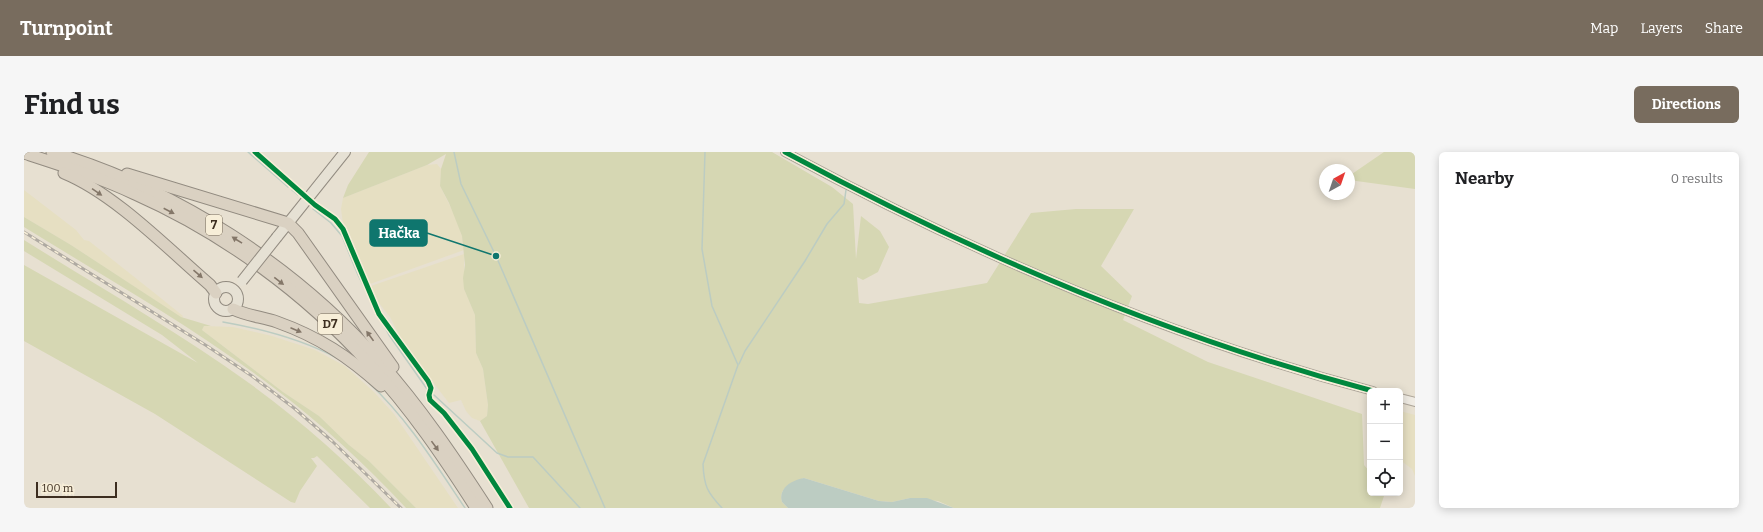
<!DOCTYPE html>
<meta charset="utf-8">
<style>
:root{--surface:#fff;--page:#f6f6f6;--text:#202124;--muted:#757577;--line:#e0e0e0;--accent:#786c5e}
body{margin:0;font-family:Bitter,serif;background:var(--page);color:var(--text)}
.controls{position:absolute;right:12px;bottom:12px;display:grid;overflow:hidden;border-radius:6px;box-shadow:0 2px 10px #0003}
.controls button{width:36px;height:36px;display:grid;place-items:center;padding:0;border:0;border-bottom:1px solid var(--line);background:var(--surface);color:var(--text);font:20px sans-serif}
.compass{position:absolute;left:1295px;top:12px;width:36px;height:36px;border-radius:50%;background:var(--surface);box-shadow:0 2px 10px #0003;rotate:40deg}
.scale{position:absolute;left:12px;bottom:10px;width:81px;box-sizing:border-box;padding-left:4px;border:2px solid #3d2e20;border-top:0;font-size:11px;line-height:14px;white-space:nowrap;color:#3d2e20;-webkit-text-stroke:3px #f7eed8;paint-order:stroke}
.list{margin:0;padding:0;list-style:none}
h2{display:flex;justify-content:space-between;align-items:center;height:52px;margin:0;padding:0 16px;font-size:17px}
h2 small{font-size:13px;font-weight:400;color:var(--muted)}
.icon{flex:none;width:22px;height:22px;fill:none;stroke:currentColor;stroke-width:2;stroke-linecap:round;stroke-linejoin:round}
.map{position:relative;flex:none;width:1391px;height:356px;overflow:hidden;border-radius:6px}
header{display:flex;align-items:center;gap:24px;box-sizing:border-box;height:56px;padding:0 20px;background:var(--accent);color:#fff}
header strong{font-size:19px}
nav{display:flex;gap:22px;margin-inline-start:auto;font-size:14px}
.intro{display:flex;align-items:center;justify-content:space-between;box-sizing:border-box;height:96px;padding:0 24px}
h1{margin:0;font-size:28px}
.button{padding:10px 18px;border-radius:6px;background:var(--accent);color:#fff;font-size:14px;font-weight:700}
main{display:flex;gap:24px;padding:0 24px}
aside{flex:1;background:var(--surface);border-radius:6px;box-shadow:0 2px 10px #0003}
.map>svg:first-child{display:block}
.farmland{fill:#e6dfc2}
.green{fill:#d6d7b3}
.water{fill:#bcccc2}
.lines{fill:none;stroke-linecap:round;stroke-linejoin:round}
.stream{stroke:#bcccc2;stroke-width:1.5}
.minor-casing{stroke:#ada599;stroke-width:10}
.major-casing{stroke:#928b80;stroke-width:12}
.highway-casing{stroke:#928b80;stroke-width:13}
.minor{stroke:#efebe3;stroke-width:8}
.major{stroke:#e6e1d4;stroke-width:10}
.highway{stroke:#dad1c2;stroke-width:11}
.rail-casing{stroke:#afaaa2;stroke-width:3}
.rail{stroke:#f7eed8;stroke-width:1.5;stroke-dasharray:4.5;stroke-linecap:butt}
.major-bridge-casing{stroke:#928b80;stroke-width:12;stroke-linecap:butt}
.major-bridge{stroke:#e6e1d4;stroke-width:10}
.cycleway-casing{stroke:#f7eed8;stroke-width:8}
.cycleway{stroke:#00873e;stroke-width:5}
.oneway{fill:#847769}
.labels{text-anchor:middle;stroke-width:3;stroke-linejoin:round;paint-order:stroke}
.shield{fill:#f7eed8;stroke:#756857;stroke-width:1}
.shield-label{font-size:12px;font-weight:bold;fill:#3d2e20}
.leader{fill:none;stroke:#0f766e;stroke-width:1.5}
.callout-dot{fill:#0f766e;stroke:#f7eed8;stroke-width:1.5}
.callout{fill:#0f766e;stroke:#0f766e;stroke-width:1.5}
.callout-label{font-size:14px;text-anchor:middle;font-weight:bold;fill:#fff}
</style>
<header>
<strong>Turnpoint</strong>
<nav><a>Map</a><a>Layers</a><a>Share</a></nav>
</header>
<div class="intro"><h1>Find us</h1><a class="button">Directions</a></div>
<main>
<div class="map">
<svg width="1391" height="356" viewBox="0 0 1391 356">
<rect width="100%" height="100%" fill="#e7e0d1"/>
<!-- farmland -->
<g class="farmland">
<path d="M413,12L417,17L416,34L430,62L438,84L440,98L346,132L325,81L319,72L317,57L319,46L403,13Z"/>
<path d="M0,38L52,78L60,88L65,89L133,143L159,164L158,166L47,93L0,65Z"/>
<path d="M440,102V137L451,163L452,201L459,217L464,253L463,264L456,269L448,266L442,259L437,248L425,251L379,191L366,165L355,151L347,134Z"/>
<path d="M180,174L209,175L248,184L291,198L321,214L350,240L370,262L434,356H392L345,309L325,293L295,264L259,240L178,178Z"/>
<path d="M1376,259L1391,263V324L1388,317L1376,308Z"/>
</g>
<!-- green -->
<g class="green">
<path d="M345,0H748L808,35L829,52L832,107L837,64L856,79L865,95L854,120L839,128L833,125L835,151L844,152L963,131L1007,61L1052,57H1110L1077,114L1108,144L1099,168L1184,210L1338,262L1340,313L1346,320V341H1361L1356,356H930L914,349L886,346L868,350L855,349L780,326C769,330 754,335 758,350L764,356H505L456,269L463,264L464,253L459,217L452,201L451,163L440,137L439,126L441,113L438,84L425,51L416,34L417,17L422,2L403,13L319,46L324,33Z"/>
<path d="M1360,0H1391V37L1325,28V24Z"/>
<path d="M0,65L47,93L157,165L187,174H180L178,178L259,240L295,264L325,293L345,309L392,356H382C342,313 298,272 250,236C171,176 84,127 0,75Z"/>
<path d="M0,88C75,135 153,179 225,231C276,268 324,310 367,356H346L293,304L290,306H287L293,314L276,339L271,351L267,350L131,262L0,189V113L174,211L138,183L0,99Z"/>
</g>
<!-- water -->
<path class="water" d="M780,326L855,349L868,350L886,346H903L930,356H764L758,350C754,336 768,328 780,326Z"/>
<g class="lines">
<!-- stream -->
<g class="stream">
<path d="M224,0L264,35"/>
<path d="M430,0L437,32L472,104L581,356"/>
<path d="M681,0L678,97L688,154L714,213L679,312C680,334 683,340 698,356"/>
<path d="M268,38L274,43"/>
<path d="M289,57L307,71L318,84L334,123L365,183L403,237"/>
<path d="M199,170C239,177 277,187 313,206"/>
<path d="M715,212L721,199L781,109L803,72L820,52L822,38"/>
<path d="M345,231C383,266 412,313 441,356"/>
<path d="M410,243L473,301L484,305H509L556,356"/>
</g>
<defs>
<g id="minor">
<path d="M761,0C948,101 1143,185 1349,239"/>
<path d="M1376,246L1391,250"/>
</g>
<g id="major">
<path d="M253,85L321,0"/>
<circle cx="202" cy="147" r="12"/>
</g>
<g id="highway">
<path d="M28,0C152,37 270,113 356,210C396,255 430,305 463,356"/>
<path d="M0,1C37,13 75,25 111,42C199,81 281,141 346,213C387,257 420,306 452,356"/>
<path d="M40,21C91,42 143,96 186,133L192,141"/>
<path d="M103,22L264,71L274,81L369,215"/>
<path d="M209,157C223,164 239,165 253,170C295,185 325,205 357,234"/>
</g>
</defs>
<!-- minor casing -->
<use href="#minor" class="minor-casing"/>
<!-- major casing -->
<use href="#major" class="major-casing"/>
<!-- highway casing -->
<use href="#highway" class="highway-casing"/>
<!-- minor -->
<use href="#minor" class="minor"/>
<!-- major -->
<use href="#major" class="major"/>
<!-- highway -->
<use href="#highway" class="highway"/>
<defs>
<path id="rail" d="M0,80L183,194L228,224L270,256L308,289L377,356"/>
</defs>
<!-- rail casing -->
<use href="#rail" class="rail-casing"/>
<!-- rail -->
<use href="#rail" class="rail"/>
<defs>
<path id="major-bridge" d="M218,129L253,85"/>
</defs>
<!-- major-bridge casing -->
<use href="#major-bridge" class="major-bridge-casing"/>
<!-- major-bridge -->
<use href="#major-bridge" class="major-bridge"/>
<defs>
<g id="cycleway">
<path d="M231,0L291,53L311,67L319,77L355,162L404,229L407,236L405,243L406,248L420,261L448,297L486,356"/>
<path d="M761,0C948,101 1143,185 1349,239"/>
</g>
</defs>
<!-- cycleway casing -->
<use href="#cycleway" class="cycleway-casing"/>
<!-- cycleway -->
<use href="#cycleway" class="cycleway"/>
</g>
<!-- one-way arrows -->
<defs><path id="oneway-solid" d="M-6-.8H1V-3.2L6.5 0L1 3.2V.8H-6Z"/></defs>
<g class="oneway">
<use href="#oneway-solid" transform="translate(73 40) rotate(34)"/>
<use href="#oneway-solid" transform="translate(145 59) rotate(27)"/>
<use href="#oneway-solid" transform="translate(213 88) rotate(-148)"/>
<use href="#oneway-solid" transform="translate(174 122) rotate(41)"/>
<use href="#oneway-solid" transform="translate(255 129) rotate(38)"/>
<use href="#oneway-solid" transform="translate(272 178) rotate(23)"/>
<use href="#oneway-solid" transform="translate(346 184) rotate(-126)"/>
<use href="#oneway-solid" transform="translate(411 294) rotate(54)"/>
</g>
<g class="labels">
<!-- shield labels -->
<g class="shield">
<rect x="182" y="63" width="16" height="20" rx="3"/>
<rect x="294" y="162" width="24" height="20" rx="3"/>
</g>
<g class="shield-label">
<text x="190" y="77">7</text>
<text x="306" y="176">D7</text>
</g>
</g>
<!-- callouts -->
<path class="leader" d="M472 104L403 81"/>
<circle class="callout-dot" cx="472" cy="104" r="4"/>
<rect class="callout" x="346" y="68" width="57" height="26" rx="4"/>
<g class="callout-label">
<text x="375" y="86">Hačka</text>
</g>
</svg>
<div class="controls">
<button>+</button>
<button>−</button>
<button><svg class="icon" aria-label="locate" viewBox="0 0 24 24"><circle cx="12" cy="12" r="6"/><path d="M12 2v4M12 18v4M2 12h4M18 12h4"/></svg></button>
</div>
<svg class="compass" viewBox="-18 -18 36 36"><path d="M0-13l5 13h-10z" fill="#e53935"/><path d="M0 13l5-13h-10z" fill="#757577"/></svg>
<div class="scale">100 m</div>
</div>
<aside>
<h2>Nearby<small>0 results</small></h2>
<ul class="list">
</ul>
</aside>
</main>
